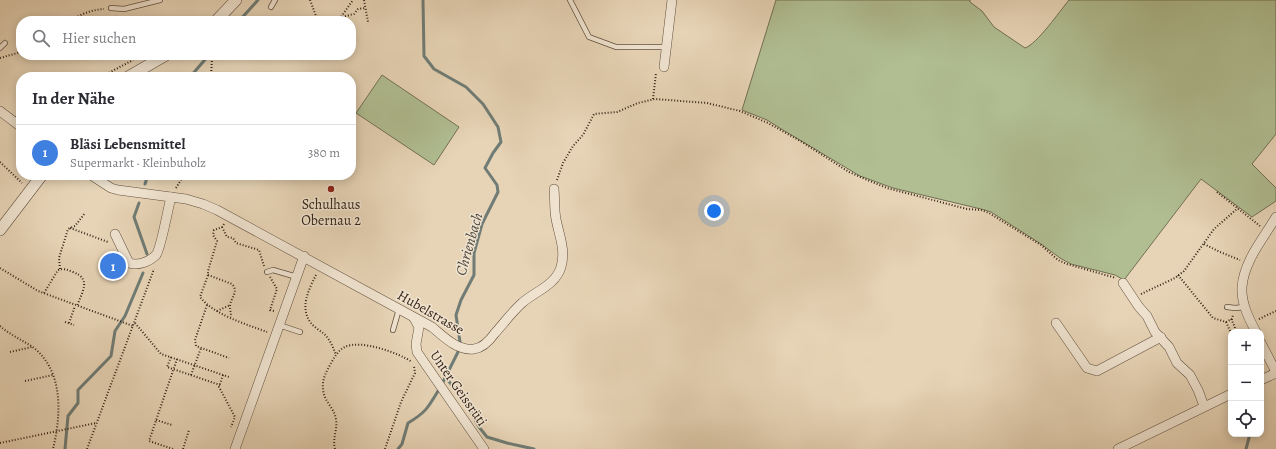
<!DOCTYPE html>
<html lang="de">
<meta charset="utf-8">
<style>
:root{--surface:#fff;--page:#f2f2f3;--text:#2b2b33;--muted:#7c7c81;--line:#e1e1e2;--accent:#111827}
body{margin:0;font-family:Alegreya,serif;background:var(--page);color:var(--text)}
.controls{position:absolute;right:12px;bottom:12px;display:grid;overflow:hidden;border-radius:8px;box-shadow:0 2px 10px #0003}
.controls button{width:36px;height:36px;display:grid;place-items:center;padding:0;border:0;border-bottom:1px solid var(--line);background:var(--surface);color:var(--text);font:20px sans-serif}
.you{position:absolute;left:714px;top:211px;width:14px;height:14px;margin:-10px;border:3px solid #fff;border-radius:50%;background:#1a73e8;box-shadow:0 0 0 6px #1a73e833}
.badge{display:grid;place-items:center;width:26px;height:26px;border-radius:50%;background:var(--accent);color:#fff;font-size:13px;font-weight:700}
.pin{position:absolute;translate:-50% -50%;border:2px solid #fff;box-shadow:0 1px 4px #0006}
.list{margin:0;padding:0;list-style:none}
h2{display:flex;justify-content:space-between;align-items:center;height:52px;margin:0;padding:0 16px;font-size:17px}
h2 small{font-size:13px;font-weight:400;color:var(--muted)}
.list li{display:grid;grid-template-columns:26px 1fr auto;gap:12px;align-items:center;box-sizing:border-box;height:56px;padding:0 16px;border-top:1px solid var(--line)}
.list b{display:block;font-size:15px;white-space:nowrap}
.list p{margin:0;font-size:13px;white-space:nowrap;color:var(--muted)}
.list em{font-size:13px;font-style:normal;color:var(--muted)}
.icon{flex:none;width:22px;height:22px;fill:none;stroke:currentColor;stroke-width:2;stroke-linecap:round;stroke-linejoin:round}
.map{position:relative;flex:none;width:1276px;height:449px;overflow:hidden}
.search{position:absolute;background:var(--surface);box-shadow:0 2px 10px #0003;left:16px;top:16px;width:340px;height:44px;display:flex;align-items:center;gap:10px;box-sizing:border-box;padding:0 14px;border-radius:16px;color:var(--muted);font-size:15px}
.panel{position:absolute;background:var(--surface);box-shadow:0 2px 10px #0003;left:16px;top:72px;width:340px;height:108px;border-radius:16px}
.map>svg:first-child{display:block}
.grass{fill:#b0be92;stroke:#727054}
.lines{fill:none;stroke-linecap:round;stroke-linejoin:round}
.stream{stroke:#707c75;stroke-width:3}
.service-casing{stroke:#624f3e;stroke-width:6}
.minor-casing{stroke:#624f3e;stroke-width:10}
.tertiary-casing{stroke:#624f3e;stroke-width:12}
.path{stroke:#352316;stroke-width:2;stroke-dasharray:1 2;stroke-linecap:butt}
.service{stroke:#efe3d0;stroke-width:4.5}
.minor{stroke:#efe3d0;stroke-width:9}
.tertiary{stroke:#efe3d0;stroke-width:11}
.poi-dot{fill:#8f2418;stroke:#efe3d0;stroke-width:1.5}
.labels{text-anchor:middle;stroke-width:3;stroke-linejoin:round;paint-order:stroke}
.poi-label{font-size:14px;fill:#352316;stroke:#efe3d0}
.street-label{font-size:14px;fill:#352316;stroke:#efe3d0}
.water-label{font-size:15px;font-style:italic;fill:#4e483e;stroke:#efe3d0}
</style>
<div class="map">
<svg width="1276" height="449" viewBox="0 0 1276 449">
<rect width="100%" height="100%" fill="#e7d4b6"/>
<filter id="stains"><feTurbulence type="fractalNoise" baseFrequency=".005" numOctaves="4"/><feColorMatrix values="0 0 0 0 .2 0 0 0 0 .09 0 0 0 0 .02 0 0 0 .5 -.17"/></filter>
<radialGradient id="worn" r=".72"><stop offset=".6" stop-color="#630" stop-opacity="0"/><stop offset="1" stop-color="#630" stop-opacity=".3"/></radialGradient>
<!-- grass -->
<g class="grass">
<path d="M776,0H970V2L982,11L994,27L1025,48C1037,44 1060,11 1069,0H1276V134L1252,164L1276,188V201L1252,217L1201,179L1124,280L1115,275L1071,264L1060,258L1041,244L991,212L985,210L893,188L860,176L783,130L767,120L742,110Z"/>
<path d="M382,75L459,127L434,165L356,113Z"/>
</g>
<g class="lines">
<!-- stream -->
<g class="stream">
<path d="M423,0L424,56L434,69L466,87L483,104L498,127L501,142L493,153L485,168L497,185L498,192L482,224L474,253V275L461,300L456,315L460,342"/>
<path d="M239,21L258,0"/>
<path d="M190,77L209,55"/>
<path d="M145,184L148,175"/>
<path d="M139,203L134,217L147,254"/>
<path d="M446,378L466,402L479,427L487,437L507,443L534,449"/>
<path d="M443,382L459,350"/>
<path d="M65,449L68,416L78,403V390L111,356L115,331L125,316L143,273"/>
<path d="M398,449L402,444L408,423C425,413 428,408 438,391"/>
<path d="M1246,449L1250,434"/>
</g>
<defs>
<g id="service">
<path d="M570,0L589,37L616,47H666"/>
<path d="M271,7L275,0"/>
<path d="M111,8L124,9L160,0"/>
<path d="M0,48L5,43"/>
<path d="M13,121L21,117"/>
<path d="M267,272L273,270L297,277"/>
<path d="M1227,307L1235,308L1245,307"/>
<path d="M279,325L300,332"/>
<path d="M393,330L399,309"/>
</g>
<g id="minor">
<path d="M664,67L672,0"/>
<path d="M0,111L21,127"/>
<path d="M91,175L111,188L118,190L186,199L203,204L217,210L432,327C443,336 457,351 474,349C483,348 490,340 495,333C504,323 512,312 522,303C534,292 556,285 561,267C566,250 559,235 556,219C554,209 555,198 554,189"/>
<path d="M115,234L129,263C138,266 149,262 156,255C161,249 168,208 171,197"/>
<path d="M1123,283L1139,307L1147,316L1155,332L1169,347L1177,363L1190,375L1198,390L1204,406"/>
<path d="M414,318L419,327L416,344L417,352L484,449"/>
<path d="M1056,323L1087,368L1097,371L1161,337"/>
<path d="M1256,332C1249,319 1241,303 1242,287C1244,261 1263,239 1276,217"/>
<path d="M1261,343L1276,372"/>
<path d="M1261,380L1276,373"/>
<path d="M235,449L304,256"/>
<path d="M1118,449L1231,394"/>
</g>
<g id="tertiary">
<path d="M216,21L236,0"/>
<path d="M128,77L166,55"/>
<path d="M0,230L42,175"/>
</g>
</defs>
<!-- service casing -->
<use href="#service" class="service-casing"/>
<!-- minor casing -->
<use href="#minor" class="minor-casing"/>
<!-- tertiary casing -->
<use href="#tertiary" class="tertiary-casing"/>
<!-- path -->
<g class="path">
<path d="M310,0L316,16L323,21"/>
<path d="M364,0L368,22"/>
<path d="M116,16L118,21"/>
<path d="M342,17L354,14L358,9L365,8"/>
<path d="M70,21C81,14 91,10 104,9"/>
<path d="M334,21L336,18L341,17L353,0"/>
<path d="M0,58L21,52"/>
<path d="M101,77L133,60"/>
<path d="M211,77L212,58L211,55"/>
<path d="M653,99L656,73"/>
<path d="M0,162L22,183"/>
<path d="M557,180L563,163L573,146L583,135L594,114L617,112L638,103L655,99L707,103L740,111L768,123L802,142L849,172L865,179L887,188L967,209L981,210L989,213L1041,245L1058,260L1067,264L1116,278"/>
<path d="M176,188L184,175"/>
<path d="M1217,192L1260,226"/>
<path d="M224,224L222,227L214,230L213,235L217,241L208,271V275L200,297C214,315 246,324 267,332"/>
<path d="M222,227L227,237L233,238L236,243L259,250L264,266"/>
<path d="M70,228L108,242"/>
<path d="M1204,244L1220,252L1240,260"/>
<path d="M0,268L38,291L133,326"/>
<path d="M60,269L59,258L68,229L75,226L85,213"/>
<path d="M208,275L232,284C239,292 231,297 230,306C230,310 231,313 231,317"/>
<path d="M316,275C309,289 299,308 311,323C314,327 319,330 323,333C330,339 333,347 336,355"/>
<path d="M1178,275L1213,318L1226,322L1232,319L1233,315"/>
<path d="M270,277L277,289L270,310L274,311"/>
<path d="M44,293L58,270C64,268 68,270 73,272C92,279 82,292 77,306"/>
<path d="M1141,294L1175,278L1184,271L1214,229L1238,208"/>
<path d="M207,305L195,340L196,346L229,358"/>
<path d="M217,311L230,305"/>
<path d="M1231,319L1235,327L1234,332"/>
<path d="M1259,319L1276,311"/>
<path d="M65,322L74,325"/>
<path d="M1226,322L1231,333"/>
<path d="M69,323L75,306"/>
<path d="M135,323L161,354L229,377"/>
<path d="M0,326C10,335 23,340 34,348C64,372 61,416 53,449"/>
<path d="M10,352L32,347"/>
<path d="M171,357L167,367L220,385"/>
<path d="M191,375L201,348"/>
<path d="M223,375L219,387L235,417L231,427"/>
<path d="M25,381L53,375"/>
<path d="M156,420L172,425"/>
<path d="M0,443L96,423"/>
<path d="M87,449L154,269"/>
<path d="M173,449L149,441L177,359"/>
<path d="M183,449L189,430"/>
<path d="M335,449C332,438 338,429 336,419C334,407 323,401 323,388C322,380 326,372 330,365C334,358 338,350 345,347C360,339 399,353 412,362"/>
<path d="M385,449L401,402L415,373L414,366"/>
</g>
<!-- service -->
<use href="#service" class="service"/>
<!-- minor -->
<use href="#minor" class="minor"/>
<!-- tertiary -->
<use href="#tertiary" class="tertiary"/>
</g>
<!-- markers -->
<circle class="poi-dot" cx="331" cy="189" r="4"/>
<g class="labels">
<!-- poi labels -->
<g class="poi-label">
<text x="331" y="209">Schulhaus<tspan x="331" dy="16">Obernau 2</tspan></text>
</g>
<!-- street labels -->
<g class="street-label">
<text transform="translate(431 312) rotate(30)" y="5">Hubelstrasse</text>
<text transform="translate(459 388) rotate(55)" y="5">Unter Geissrüti</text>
</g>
<!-- water labels -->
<g class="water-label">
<text transform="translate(469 244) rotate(-74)" y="5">Chrienbach</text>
</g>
</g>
<rect width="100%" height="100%" filter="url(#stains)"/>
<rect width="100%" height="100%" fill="url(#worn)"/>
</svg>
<div class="controls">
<button>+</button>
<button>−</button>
<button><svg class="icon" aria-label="locate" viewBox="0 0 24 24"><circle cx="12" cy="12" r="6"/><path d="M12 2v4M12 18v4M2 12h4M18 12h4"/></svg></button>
</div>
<div class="you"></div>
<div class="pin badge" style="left:113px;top:266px;background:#3f7fe0">1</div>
<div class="search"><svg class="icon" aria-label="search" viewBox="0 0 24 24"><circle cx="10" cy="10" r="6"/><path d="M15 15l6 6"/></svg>Hier suchen</div>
<section class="panel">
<h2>In der Nähe<small></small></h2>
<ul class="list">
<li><span class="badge" style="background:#3f7fe0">1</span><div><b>Bläsi Lebensmittel</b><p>Supermarkt · Kleinbuholz</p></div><em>380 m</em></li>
</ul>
</section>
</div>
